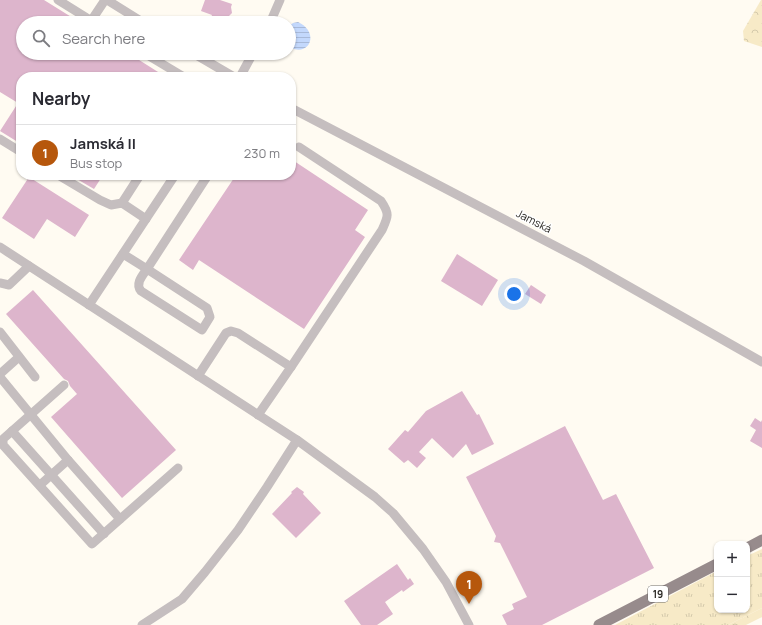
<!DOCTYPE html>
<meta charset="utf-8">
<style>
:root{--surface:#fff;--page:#f2f2f3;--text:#2b2b33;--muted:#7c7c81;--line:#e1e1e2;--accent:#b6570c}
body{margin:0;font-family:Manrope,sans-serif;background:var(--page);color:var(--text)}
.controls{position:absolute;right:12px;bottom:12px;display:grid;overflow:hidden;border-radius:8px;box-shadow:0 1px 3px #0004}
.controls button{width:36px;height:36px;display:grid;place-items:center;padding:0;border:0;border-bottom:1px solid var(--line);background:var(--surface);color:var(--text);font:20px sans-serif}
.you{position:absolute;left:514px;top:294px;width:14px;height:14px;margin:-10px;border:3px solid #fff;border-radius:50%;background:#1a73e8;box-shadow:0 0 0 6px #1a73e833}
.badge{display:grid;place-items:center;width:26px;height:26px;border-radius:50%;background:var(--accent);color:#fff;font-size:13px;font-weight:700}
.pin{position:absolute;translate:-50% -33px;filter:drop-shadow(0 1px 2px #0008)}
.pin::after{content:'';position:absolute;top:21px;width:14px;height:12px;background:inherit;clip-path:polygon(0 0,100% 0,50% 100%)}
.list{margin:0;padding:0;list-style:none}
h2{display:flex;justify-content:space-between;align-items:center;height:52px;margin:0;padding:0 16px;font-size:17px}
h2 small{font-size:13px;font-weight:400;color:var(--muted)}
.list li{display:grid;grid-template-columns:26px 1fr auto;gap:12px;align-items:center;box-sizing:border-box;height:56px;padding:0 16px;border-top:1px solid var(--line)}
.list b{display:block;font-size:15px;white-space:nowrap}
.list p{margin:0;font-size:13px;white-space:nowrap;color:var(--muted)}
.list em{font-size:13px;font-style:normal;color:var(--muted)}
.icon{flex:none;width:22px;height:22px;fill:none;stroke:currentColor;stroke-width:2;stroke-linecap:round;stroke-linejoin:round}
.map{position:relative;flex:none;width:762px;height:625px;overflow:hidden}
.search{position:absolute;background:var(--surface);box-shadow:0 1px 3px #0004;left:16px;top:16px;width:280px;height:44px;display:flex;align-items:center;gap:10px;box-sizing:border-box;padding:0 14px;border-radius:22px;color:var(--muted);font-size:15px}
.panel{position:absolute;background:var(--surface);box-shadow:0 1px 3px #0004;left:16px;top:72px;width:280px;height:108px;border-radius:16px}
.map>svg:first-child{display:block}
.grass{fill:url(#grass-tufts)}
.forest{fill:url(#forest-crowns)}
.water{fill:url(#water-rules)}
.building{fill:#ddb5cc}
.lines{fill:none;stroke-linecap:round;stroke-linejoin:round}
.minor{stroke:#c5bebf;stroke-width:9}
.major{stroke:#978b8c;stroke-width:11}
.labels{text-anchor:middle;stroke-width:3;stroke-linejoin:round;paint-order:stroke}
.shield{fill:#fff;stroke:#6a6866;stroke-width:1}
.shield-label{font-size:10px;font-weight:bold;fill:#2a2824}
.street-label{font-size:11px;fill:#2a2824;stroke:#fff}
</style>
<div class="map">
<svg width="762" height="625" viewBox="0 0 762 625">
<defs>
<pattern id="grass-tufts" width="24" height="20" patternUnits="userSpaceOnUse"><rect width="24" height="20" fill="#f7eac7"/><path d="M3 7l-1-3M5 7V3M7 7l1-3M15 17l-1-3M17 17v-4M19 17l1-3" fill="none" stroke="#d4c9ab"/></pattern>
<pattern id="forest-crowns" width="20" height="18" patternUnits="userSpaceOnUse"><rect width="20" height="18" fill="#f7eac7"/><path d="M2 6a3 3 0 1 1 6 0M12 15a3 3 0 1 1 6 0" fill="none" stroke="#d4c9ab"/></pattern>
<pattern id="water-rules" width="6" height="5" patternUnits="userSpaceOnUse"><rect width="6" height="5" fill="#c3d8fc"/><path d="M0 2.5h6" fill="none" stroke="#a8b9d8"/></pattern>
</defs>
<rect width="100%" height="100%" fill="#fffbf2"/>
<!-- grass -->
<path class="grass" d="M762,549V608L728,625H615L717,571V610H747V556Z"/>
<!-- forest -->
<g class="forest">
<path d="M761,0H762V47L744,41L743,31Z"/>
<path d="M762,608V617L746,625H728Z"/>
</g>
<!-- water -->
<path class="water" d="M298,22C320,32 310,58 289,47V26L293,23Z"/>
<!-- building -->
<g class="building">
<path d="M0,0H44L81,23H23V53H128L166,77H21V144L0,131L18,103L0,92Z"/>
<path d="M205,0H220L232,4L231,7L232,13L228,17L226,23H209L212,15L201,11Z"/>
<path d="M291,159L368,210L355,230L365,237L304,329L199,260L193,270L179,260L236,175H291Z"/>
<path d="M70,175H103L94,189Z"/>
<path d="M29,177L89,215L75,237L47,219L34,239L2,218Z"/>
<path d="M457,254L498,280L482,306L441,281Z"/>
<path d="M531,285L546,295L541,304L525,294Z"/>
<path d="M33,290L176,450L122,498L51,417L77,394L70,386L68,381L64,379L6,314Z"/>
<path d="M462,391L477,415L479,414L494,444L472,455L466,444L453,458L432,438L419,452L426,458L417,468L408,460L404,463L388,449L405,430L408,432L426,411Z"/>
<path d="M755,418L761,422L762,420V448L750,441L756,430L750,426Z"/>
<path d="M565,426L603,500L616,494L654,568L542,625H507L502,615L514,609L512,604L527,597L500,543L494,542L496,536L466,477Z"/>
<path d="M297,487L304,492L303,494L321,513L296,538L272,514L292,493L291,492Z"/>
<path d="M397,564L408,580L410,578L414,584L403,592L402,590L385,602L393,614L377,625H361L344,601Z"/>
</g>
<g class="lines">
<!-- minor -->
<g class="minor">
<path d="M58,0L95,23"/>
<path d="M107,0L144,23"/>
<path d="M91,21L105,0"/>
<path d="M270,23L280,0"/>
<path d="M144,53L184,77"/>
<path d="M193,53L234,77"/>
<path d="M240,77L253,53"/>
<path d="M291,108L584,261L762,362"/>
<path d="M0,139L21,152"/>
<path d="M58,175L100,200L111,205L122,203L146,219"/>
<path d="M122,203L140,175"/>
<path d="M0,247L297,440L375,497L393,513L423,549L446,582L469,625"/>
<path d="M123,254L147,269L208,175"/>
<path d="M147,269L207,308L210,317L202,330L141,291C135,284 142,276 147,269Z"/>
<path d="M0,283L9,285L29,266"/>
<path d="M89,305L175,175"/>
<path d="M0,332L35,377"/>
<path d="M291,367L382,230C388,217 390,214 381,201L299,147"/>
<path d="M0,374L19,357"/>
<path d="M198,376L226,333L231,331L238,333L291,367L258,415"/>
<path d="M0,377L68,460L120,519"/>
<path d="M64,385L3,439V445L92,544L178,468"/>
<path d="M12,431L104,534"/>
<path d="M40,485L68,460"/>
<path d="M142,625L182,599L205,572L238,530L267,487L297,440"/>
</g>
<!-- major -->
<g class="major">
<path d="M747,548L762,540"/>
<path d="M599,625L717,564"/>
</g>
</g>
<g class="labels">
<!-- shield labels -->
<rect class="shield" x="648" y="586" width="20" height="16" rx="3"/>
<g class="shield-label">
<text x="658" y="598">19</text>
</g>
<!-- street labels -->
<g class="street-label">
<text transform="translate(534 221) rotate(27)" y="4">Jamská</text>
</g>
</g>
</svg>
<div class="controls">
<button>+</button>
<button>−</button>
</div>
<div class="you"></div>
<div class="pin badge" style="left:469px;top:604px">1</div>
<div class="search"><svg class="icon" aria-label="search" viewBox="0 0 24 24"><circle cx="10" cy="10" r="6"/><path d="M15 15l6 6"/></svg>Search here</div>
<section class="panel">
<h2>Nearby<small></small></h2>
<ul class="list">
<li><span class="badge">1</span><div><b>Jamská II</b><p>Bus stop</p></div><em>230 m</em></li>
</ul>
</section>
</div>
